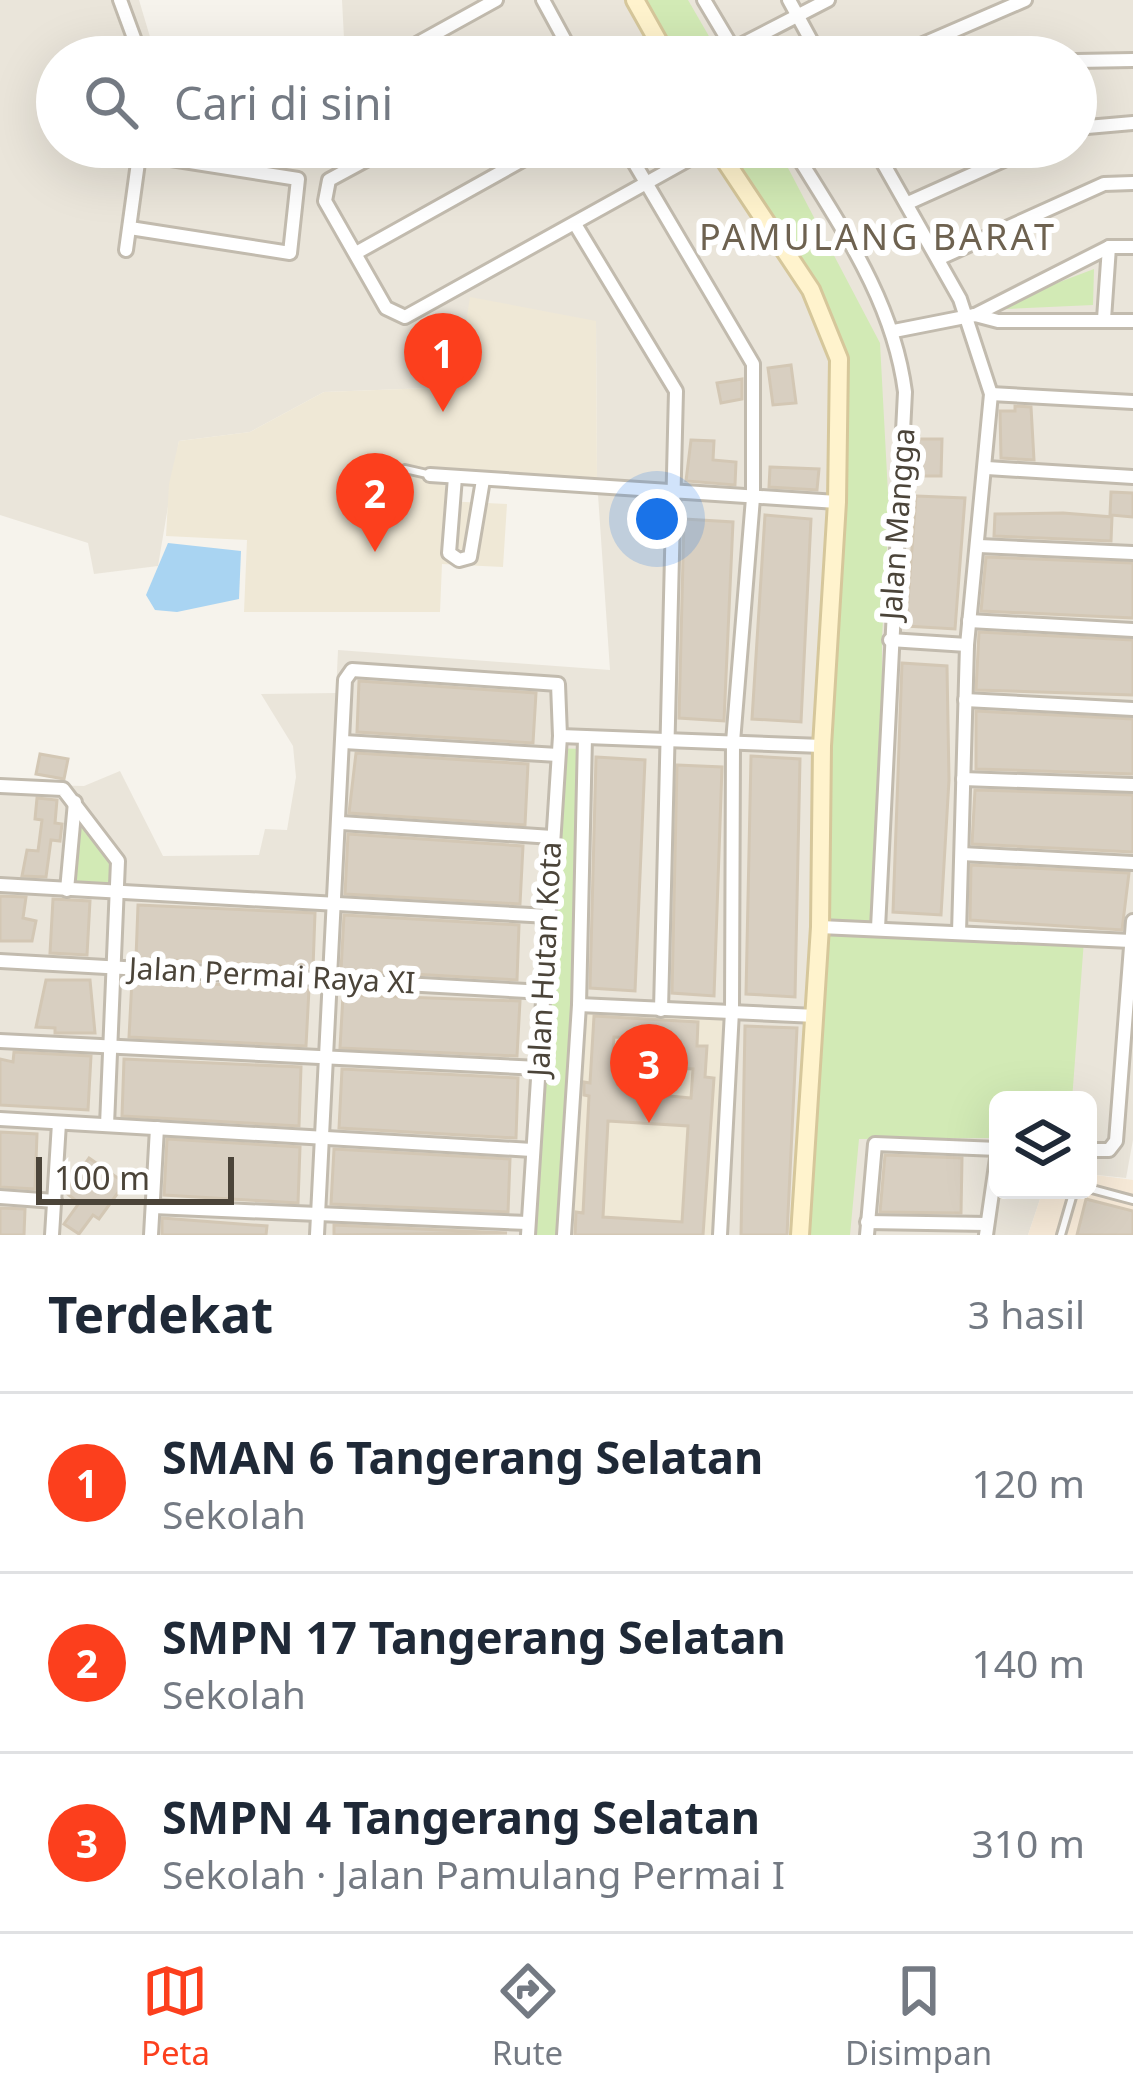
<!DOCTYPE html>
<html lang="id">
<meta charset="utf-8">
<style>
:root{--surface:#fff;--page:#f2f2f3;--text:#1f2937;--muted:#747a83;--line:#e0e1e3;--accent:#fc3f1d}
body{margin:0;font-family:"Noto Sans",sans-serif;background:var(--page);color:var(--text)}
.controls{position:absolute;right:36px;bottom:36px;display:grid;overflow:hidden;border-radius:18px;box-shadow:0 12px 48px #0002}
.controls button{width:108px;height:108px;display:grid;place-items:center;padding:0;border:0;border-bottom:3px solid var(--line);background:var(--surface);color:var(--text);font:60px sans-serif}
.scale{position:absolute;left:36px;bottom:30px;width:198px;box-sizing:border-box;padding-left:12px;border:6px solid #4b4439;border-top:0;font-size:33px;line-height:42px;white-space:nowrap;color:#4b4439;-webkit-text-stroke:9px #fff;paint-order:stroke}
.you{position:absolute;left:657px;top:519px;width:42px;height:42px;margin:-30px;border:9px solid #fff;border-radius:50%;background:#1a73e8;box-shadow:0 0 0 18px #1a73e833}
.badge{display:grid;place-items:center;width:78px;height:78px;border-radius:50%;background:var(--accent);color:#fff;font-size:39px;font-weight:700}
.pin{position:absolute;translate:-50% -99px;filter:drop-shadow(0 3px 6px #0008)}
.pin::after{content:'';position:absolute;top:63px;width:42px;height:36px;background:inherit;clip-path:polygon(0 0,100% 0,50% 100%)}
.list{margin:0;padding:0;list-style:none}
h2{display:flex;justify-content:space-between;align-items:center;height:156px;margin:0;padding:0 48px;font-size:51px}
h2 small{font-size:39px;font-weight:400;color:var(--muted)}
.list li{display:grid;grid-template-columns:78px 1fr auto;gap:36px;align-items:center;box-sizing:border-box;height:180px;padding:0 48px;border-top:3px solid var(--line)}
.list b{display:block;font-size:45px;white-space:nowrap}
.list p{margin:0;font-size:39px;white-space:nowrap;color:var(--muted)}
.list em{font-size:39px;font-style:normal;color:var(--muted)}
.icon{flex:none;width:66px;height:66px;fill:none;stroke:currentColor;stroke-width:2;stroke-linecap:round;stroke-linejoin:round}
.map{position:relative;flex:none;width:1133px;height:1235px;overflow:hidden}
.search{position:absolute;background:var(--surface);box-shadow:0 12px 48px #0002;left:36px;right:36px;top:36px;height:132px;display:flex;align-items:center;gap:30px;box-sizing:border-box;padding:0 42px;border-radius:66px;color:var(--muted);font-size:45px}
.sheet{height:696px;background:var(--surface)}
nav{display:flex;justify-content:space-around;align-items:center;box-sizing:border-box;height:168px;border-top:3px solid var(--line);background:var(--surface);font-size:33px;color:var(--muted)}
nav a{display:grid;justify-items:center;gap:6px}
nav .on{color:var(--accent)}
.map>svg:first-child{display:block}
.residential{fill:#eae5da}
.commercial{fill:#f7ead8}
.education{fill:#efe8d6}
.green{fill:#d2eab5}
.water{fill:#a9d4f2}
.building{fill:#d8cfc1;stroke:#d3c7b4;stroke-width:3;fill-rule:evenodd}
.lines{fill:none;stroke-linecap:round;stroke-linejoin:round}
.lane-casing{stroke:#c2bbae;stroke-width:12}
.street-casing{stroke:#c2bbae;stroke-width:18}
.secondary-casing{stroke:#d6c79b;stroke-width:22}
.lane{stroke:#fff;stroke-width:6}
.street{stroke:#fff;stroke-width:12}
.secondary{stroke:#fff3cd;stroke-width:16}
.labels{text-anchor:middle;stroke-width:12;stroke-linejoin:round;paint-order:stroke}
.street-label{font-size:30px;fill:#4b4439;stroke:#fff}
.quarter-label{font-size:36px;letter-spacing:3px;fill:#6e6250;stroke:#fff}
</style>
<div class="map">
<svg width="1133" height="1235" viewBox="0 0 1133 1235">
<rect width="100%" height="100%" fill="#f6f3ec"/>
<!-- residential -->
<path class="residential" d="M0,0H139L156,57H57V147L185,151L1076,147V57H345L342,0H1133V1140L1126,1178L1088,1174V1100H998V1190H1043L1028,1235H0V784L84,786L120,771L163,856L259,855L265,829L287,830L296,777L293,746L261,694L336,693L338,650L610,670L597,480L596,322L457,387L324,392L250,432L179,441L158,566L94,574L88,543L0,515Z"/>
<!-- commercial -->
<path class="commercial" d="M1088,1174L1133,1180V1235H1028L1043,1190H1088Z"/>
<!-- education -->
<g class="education">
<path d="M470,297L596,321L597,480L445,468V501L507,504L503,567L442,564L440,612H244L247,540L166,536L169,484L179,441L250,432L324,392L456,387Z"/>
<path d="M579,1005L732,1011L720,1235H564Z"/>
</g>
<!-- green -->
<g class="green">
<path d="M635,0H688L721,57H667Z"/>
<path d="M717,147H777L880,343L889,512L882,638L881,930L1084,940L1072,1100H998V1138L859,1139L850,1235H807L848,404L837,340Z"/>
<path d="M1094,269L1093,305L986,310Z"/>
<path d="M552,748L582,749L576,1004L562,1235H529Z"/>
<path d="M75,801L114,851L119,893L67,890Z"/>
</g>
<!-- water -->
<path class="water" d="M168,543L241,551L239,599L177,612L155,610L146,595Z"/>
<!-- building -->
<g class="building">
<path d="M791,365L796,403L773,405L768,368Z"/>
<path d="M742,379V399L721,403L717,383Z"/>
<path d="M1015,406L1031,407L1034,460L1001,458L1000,411H1015Z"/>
<path d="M914,439H942L941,476H911Z"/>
<path d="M691,440L714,441L713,460L736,462L735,485L686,481Z"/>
<path d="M770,467L819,469L817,490L769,487Z"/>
<path d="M1111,492L1133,493V517L1110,515Z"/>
<path d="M916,496L965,498L955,629L906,626Z"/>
<path d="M1063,513L1112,517L1111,541L994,536L995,514Z"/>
<path d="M765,515L811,519L801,722L752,719Z"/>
<path d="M684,519L733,522L724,721L679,718Z"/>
<path d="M986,557L1133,563V618L981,611Z"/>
<path d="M979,632L1133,640V695L976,690Z"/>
<path d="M902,663L947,666L949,780L941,915L893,912Z"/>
<path d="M359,681L536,693L533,743L357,732Z"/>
<path d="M976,711L1133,719V774L976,769Z"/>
<path d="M356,753L528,764L525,825L349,813Z"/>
<path d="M40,754L68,759L64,779L36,774Z"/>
<path d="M751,756L800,759L795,997L746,994Z"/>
<path d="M596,757L645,760L635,991L590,988Z"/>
<path d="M677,765L722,767L714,996L672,993Z"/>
<path d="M975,790L1133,795V852L972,844Z"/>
<path d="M37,798L57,800L55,823L62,824L60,841L51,840L46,877L22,876L27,850L38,851L42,820L35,819Z"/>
<path d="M348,834L523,846L520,904L345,894Z"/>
<path d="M971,865L1129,873L1122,930L970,920Z"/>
<path d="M0,896L26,897L23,918L36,921L32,941H0Z"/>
<path d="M53,899L90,901L87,955L50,953Z"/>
<path d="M138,905L315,913L313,968L136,958Z"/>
<path d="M344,915L519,925L517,980L341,970Z"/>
<path d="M46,980H90L95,1033H55V1028L36,1027Z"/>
<path d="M132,980L309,989L306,1046L129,1037Z"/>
<path d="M343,995L520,1001L517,1056L340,1048Z"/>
<path d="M594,1016L698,1022L697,1046H707L705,1077L714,1078L703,1235H575L576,1212L583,1213L589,1096L584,1095V1082L590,1083ZM614,1037L680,1041L678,1068L693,1069L691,1098L669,1096V1088L661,1087L662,1064L612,1061ZM608,1121L688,1126L682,1222L603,1217Z"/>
<path d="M745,1026L797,1028L787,1235H741Z"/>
<path d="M14,1052L91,1056L88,1110L0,1105V1059L13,1062Z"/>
<path d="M124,1059L301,1067L299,1126L122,1116Z"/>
<path d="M342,1069L518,1078L516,1138L339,1128Z"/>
<path d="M0,1132L37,1134L35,1189L0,1187Z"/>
<path d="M167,1139L300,1147L298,1203L164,1195Z"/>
<path d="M334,1149L510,1159L508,1212L331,1204Z"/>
<path d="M885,1155L962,1158L961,1213L880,1212Z"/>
<path d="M89,1158L125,1183L99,1219L93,1215L79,1234L64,1224L79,1203L65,1192Z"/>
<path d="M1086,1199L1133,1211V1235H1077Z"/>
<path d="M0,1208L25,1209L24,1235H0Z"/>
<path d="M162,1218L267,1226L266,1235H162Z"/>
<path d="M334,1225L507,1233L334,1235Z"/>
</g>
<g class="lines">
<defs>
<g id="lane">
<path d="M405,469L427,474"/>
<path d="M1088,1188L1133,1200"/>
<path d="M1061,1235L1074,1190"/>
</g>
<g id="street">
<path d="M120,0L141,57"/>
<path d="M543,0L574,57"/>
<path d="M704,0L738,57"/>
<path d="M789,0L820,57"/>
<path d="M733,49L828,0"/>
<path d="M393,57L496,0"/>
<path d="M893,57L1025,0"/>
<path d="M1076,61L1133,60"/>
<path d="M1076,128L1133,123"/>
<path d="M390,147L329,180L325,201L386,308L405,317L711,147"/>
<path d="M625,147L753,364V498L733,742L732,1011L720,1235"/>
<path d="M792,147C840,226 893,299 905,392L878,928"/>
<path d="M874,147L960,299L991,394L967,645L959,933"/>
<path d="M908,203L1033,147"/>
<path d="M575,224L676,391L661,1010"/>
<path d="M130,228L290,253L298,179L139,154"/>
<path d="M126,250L140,148"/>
<path d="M356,253L546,147"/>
<path d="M940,258L1104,184L1133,183"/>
<path d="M975,315L998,321H1133"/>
<path d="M1104,319L1109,247"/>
<path d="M894,331L975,315L1109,247H1133"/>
<path d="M991,394L1133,402"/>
<path d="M987,468L1133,477"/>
<path d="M430,475L837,502"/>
<path d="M455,477L449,553L459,560L470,557L483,480"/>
<path d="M979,546L1133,553"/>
<path d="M969,621L1133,630"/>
<path d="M890,640L967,645"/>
<path d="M965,700L1133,709"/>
<path d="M560,736L822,746"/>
<path d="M344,742L558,755"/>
<path d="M963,779L1133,785"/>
<path d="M0,786L63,789L118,861L107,1125"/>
<path d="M341,823L552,837"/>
<path d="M962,854L1133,863"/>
<path d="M0,885L549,916"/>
<path d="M67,890L75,802"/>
<path d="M820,927L1131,941"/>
<path d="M0,961L545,992"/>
<path d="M579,1005L816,1016"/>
<path d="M0,1041L540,1068"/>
<path d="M0,1119L532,1150"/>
<path d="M1088,1150H1109L1116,1141L1133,921"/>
<path d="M0,1197L55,1201"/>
<path d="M153,1207L528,1223"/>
<path d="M867,1222L987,1224"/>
<path d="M52,1235L59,1123"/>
<path d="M151,1235L157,1128"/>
<path d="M317,1235L345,680L352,670L558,684L560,736L528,1235"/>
<path d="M564,1235L579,1005L585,737"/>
<path d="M867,1235L875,1144L998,1149"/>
<path d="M986,1235L998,1151"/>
</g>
<g id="secondary">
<path d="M635,0L667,57"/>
<path d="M716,147L811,290L839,359L837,502L822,746L820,927L800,1235"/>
</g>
</defs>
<!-- lane casing -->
<use href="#lane" class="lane-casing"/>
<!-- street casing -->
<use href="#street" class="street-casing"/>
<!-- secondary casing -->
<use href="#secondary" class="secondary-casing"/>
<!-- lane -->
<use href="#lane" class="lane"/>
<!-- street -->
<use href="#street" class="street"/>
<!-- secondary -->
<use href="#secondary" class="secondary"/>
</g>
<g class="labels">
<!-- street labels -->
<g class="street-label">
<text transform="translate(898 524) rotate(-86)" y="10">Jalan Mangga</text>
<text transform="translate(545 959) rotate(-87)" y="10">Jalan Hutan Kota</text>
<text transform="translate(272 976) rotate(3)" y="10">Jalan Permai Raya XI</text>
</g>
<!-- quarter labels -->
<g class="quarter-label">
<text x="878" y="250">PAMULANG BARAT</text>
</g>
</g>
</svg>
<div class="controls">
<button><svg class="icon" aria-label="layers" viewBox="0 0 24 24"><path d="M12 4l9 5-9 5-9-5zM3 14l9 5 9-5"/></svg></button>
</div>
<div class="scale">100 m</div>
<div class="you"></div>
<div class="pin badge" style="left:443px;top:412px">1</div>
<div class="pin badge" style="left:375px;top:552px">2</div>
<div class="pin badge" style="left:649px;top:1123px">3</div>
<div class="search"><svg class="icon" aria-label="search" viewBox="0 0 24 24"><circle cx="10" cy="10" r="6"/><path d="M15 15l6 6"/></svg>Cari di sini</div>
</div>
<section class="sheet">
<h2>Terdekat<small>3 hasil</small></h2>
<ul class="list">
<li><span class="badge">1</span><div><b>SMAN 6 Tangerang Selatan</b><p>Sekolah</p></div><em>120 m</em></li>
<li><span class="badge">2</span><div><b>SMPN 17 Tangerang Selatan</b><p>Sekolah</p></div><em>140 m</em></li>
<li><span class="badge">3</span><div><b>SMPN 4 Tangerang Selatan</b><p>Sekolah · Jalan Pamulang Permai I</p></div><em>310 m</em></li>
</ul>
</section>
<nav>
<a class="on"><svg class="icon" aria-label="map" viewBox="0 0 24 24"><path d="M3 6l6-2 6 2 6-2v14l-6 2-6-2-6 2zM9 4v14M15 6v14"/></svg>Peta</a>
<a><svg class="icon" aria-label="directions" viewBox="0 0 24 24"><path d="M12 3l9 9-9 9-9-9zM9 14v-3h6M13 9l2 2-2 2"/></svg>Rute</a>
<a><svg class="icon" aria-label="saved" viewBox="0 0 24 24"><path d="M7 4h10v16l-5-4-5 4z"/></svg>Disimpan</a>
</nav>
